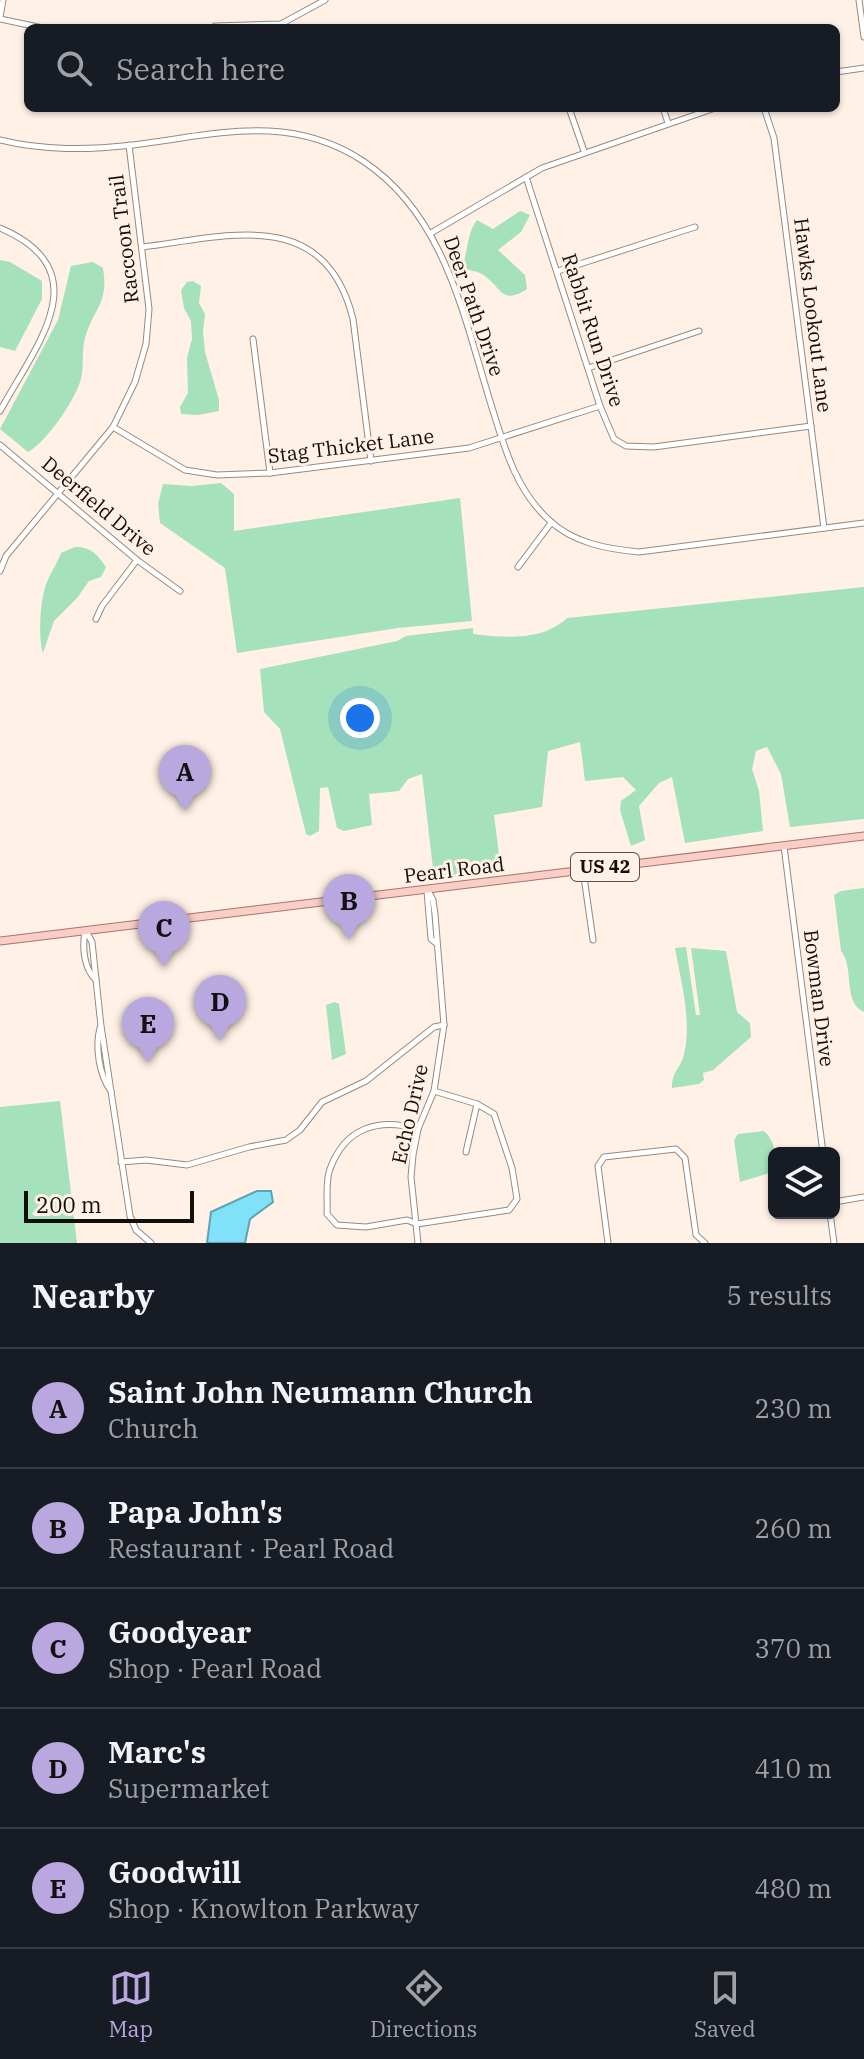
<!DOCTYPE html>
<meta charset="utf-8">
<style>
:root{--surface:#171b24;--page:#242831;--text:#f1f3f6;--muted:#9ea1a6;--line:#363941;--accent:#b9a8e0}
body{margin:0;font-family:"IBM Plex Serif",serif;background:var(--page);color:var(--text)}
.controls{position:absolute;right:24px;bottom:24px;display:grid;overflow:hidden;border-radius:12px;box-shadow:0 2px 6px #0004}
.controls button{width:72px;height:72px;display:grid;place-items:center;padding:0;border:0;border-bottom:2px solid var(--line);background:var(--surface);color:var(--text);font:40px sans-serif}
.scale{position:absolute;left:24px;bottom:20px;width:170px;box-sizing:border-box;padding-left:8px;border:4px solid #120e0a;border-top:0;font-size:22px;line-height:28px;white-space:nowrap;color:#120e0a;-webkit-text-stroke:6px #fff1e5;paint-order:stroke}
.you{position:absolute;left:360px;top:718px;width:28px;height:28px;margin:-20px;border:6px solid #fff;border-radius:50%;background:#1a73e8;box-shadow:0 0 0 12px #1a73e833}
.badge{display:grid;place-items:center;width:52px;height:52px;border-radius:50%;background:var(--accent);color:#111;font-size:26px;font-weight:700}
.pin{position:absolute;translate:-50% -66px;filter:drop-shadow(0 2px 4px #0008)}
.pin::after{content:'';position:absolute;top:42px;width:28px;height:24px;background:inherit;clip-path:polygon(0 0,100% 0,50% 100%)}
.list{margin:0;padding:0;list-style:none}
h2{display:flex;justify-content:space-between;align-items:center;height:104px;margin:0;padding:0 32px;font-size:34px}
h2 small{font-size:26px;font-weight:400;color:var(--muted)}
.list li{display:grid;grid-template-columns:52px 1fr auto;gap:24px;align-items:center;box-sizing:border-box;height:120px;padding:0 32px;border-top:2px solid var(--line)}
.list b{display:block;font-size:30px;white-space:nowrap}
.list p{margin:0;font-size:26px;white-space:nowrap;color:var(--muted)}
.list em{font-size:26px;font-style:normal;color:var(--muted)}
.icon{flex:none;width:44px;height:44px;fill:none;stroke:currentColor;stroke-width:2;stroke-linecap:round;stroke-linejoin:round}
.map{position:relative;flex:none;width:864px;height:1243px;overflow:hidden}
.search{position:absolute;background:var(--surface);box-shadow:0 2px 6px #0004;left:24px;right:24px;top:24px;height:88px;display:flex;align-items:center;gap:20px;box-sizing:border-box;padding:0 28px;border-radius:12px;color:var(--muted);font-size:30px}
.sheet{height:704px;background:var(--surface)}
nav{display:flex;justify-content:space-around;align-items:center;box-sizing:border-box;height:112px;border-top:2px solid var(--line);background:var(--surface);font-size:22px;color:var(--muted)}
nav a{display:grid;justify-items:center;gap:4px}
nav .on{color:var(--accent)}
.map>svg:first-child{display:block}
.green{fill:#a5e1ba}
.water{fill:#81e1f8;stroke:#60a2b1;stroke-width:2}
.lines{fill:none;stroke-linecap:round;stroke-linejoin:round}
.minor-casing{stroke:#968a7f;stroke-width:7}
.major-casing{stroke:#a6756c;stroke-width:9}
.minor{stroke:#fff;stroke-width:5}
.major{stroke:#facdc7;stroke-width:7}
.labels{text-anchor:middle;stroke-width:6;stroke-linejoin:round;paint-order:stroke}
.shield{fill:#fff1e5;stroke:#59524c;stroke-width:2}
.shield-label{font-size:18px;font-weight:bold;fill:#120e0a}
.street-label{font-size:20px;fill:#120e0a;stroke:#fff1e5}
</style>
<div class="map">
<svg width="864" height="1243" viewBox="0 0 864 1243">
<rect width="100%" height="100%" fill="#fff1e5"/>
<!-- green -->
<g class="green">
<path d="M520,211L530,215L521,232L498,250L525,275L527,289C501,306 502,287 482,274C476,271 469,270 462,268C468,252 467,232 477,220L493,229Z"/>
<path d="M0,260L10,262L42,281V299L15,351L0,347Z"/>
<path d="M93,262L103,268C109,304 94,307 85,338C81,352 85,369 80,382C73,403 47,441 28,452L0,429L58,320L71,266Z"/>
<path d="M193,281L201,286L199,303L205,314L203,331L205,352L219,400V411L198,415L181,414L180,407L188,393L187,358L192,339L191,321L184,308L181,290L187,282Z"/>
<path d="M221,483L234,494V531L460,498L472,621L398,628L237,653L225,568L160,523L158,504L163,484L191,486Z"/>
<path d="M75,547C91,547 97,554 106,567L101,577L89,581L77,598L54,621L43,653C38,637 40,598 47,582C51,572 57,564 61,553Z"/>
<path d="M864,587V819L790,827L781,774L767,747L756,751L752,769L759,791L763,831L685,843L672,777L659,783L639,806L645,840L631,846L620,810L621,801L636,790L623,777L585,781L580,742L548,751L542,807L494,815L501,870L434,877L422,774L408,779L399,791L369,794L372,825L344,831L337,828L328,787L320,788L319,831L310,836L306,834L280,729L264,712L260,669L397,641L406,636L473,628V634C505,638 543,641 567,618Z"/>
<path d="M864,888V1012C842,1002 855,968 841,951L834,895L841,891Z"/>
<path d="M686,947L696,1015H700L691,948L726,951L737,1012L750,1023L751,1037L713,1070L703,1073L704,1080L699,1084L672,1088C672,1070 681,1069 684,1054C692,1020 681,982 675,948Z"/>
<path d="M335,1002L339,1004L346,1054L332,1060L326,1005Z"/>
<path d="M60,1101L77,1243H0V1107Z"/>
<path d="M764,1131C777,1143 775,1155 773,1172L740,1182L734,1140L738,1134Z"/>
</g>
<!-- water -->
<path class="water" d="M257,1191H271L273,1202L250,1219L245,1243H207L211,1212Z"/>
<g class="lines">
<defs>
<g id="minor">
<path d="M859,0L864,37"/>
<path d="M0,17L3,0"/>
<path d="M0,19L43,28"/>
<path d="M215,26L281,24L325,0"/>
<path d="M836,72L864,68"/>
<path d="M569,108L584,151"/>
<path d="M663,108L668,123"/>
<path d="M764,108L774,138L824,528"/>
<path d="M0,140C44,151 88,150 133,145C214,135 288,112 363,161C448,217 465,324 494,414C506,453 518,492 549,520C573,543 607,549 639,552L864,523"/>
<path d="M526,177L600,406L614,439L626,446L654,447L811,426"/>
<path d="M0,228C101,271 36,345 0,411"/>
<path d="M431,233L542,168L715,108"/>
<path d="M143,247C229,236 325,206 353,319L371,461"/>
<path d="M558,271L695,227"/>
<path d="M253,339L270,473"/>
<path d="M588,368L699,331"/>
<path d="M113,427L185,470L217,475L270,473L469,448L600,406"/>
<path d="M0,445L137,560L180,591"/>
<path d="M518,567L551,523"/>
<path d="M0,571L6,556L113,427L135,382L146,344L149,309L129,145"/>
<path d="M96,619L102,606L137,560"/>
<path d="M784,846L823,1153"/>
<path d="M583,870L593,940"/>
<path d="M427,891L431,939L436,943"/>
<path d="M86,931L92,942L101,1026L130,1216L136,1230L151,1243"/>
<path d="M85,932C82,948 84,969 96,980"/>
<path d="M100,1028C95,1047 99,1075 111,1091"/>
<path d="M418,1129C378,1117 345,1128 330,1169C325,1181 328,1201 327,1214L337,1225L366,1227L407,1220L417,1224L509,1210L517,1199L512,1168L494,1114L477,1104L434,1091"/>
<path d="M466,1152L477,1104"/>
<path d="M121,1162L146,1160L187,1165L249,1147L286,1140L300,1130L322,1102L366,1081L434,1027L444,1025"/>
<path d="M834,1202L864,1197"/>
<path d="M830,1213L834,1243"/>
<path d="M418,1243L411,1177L413,1155L418,1129L434,1091L444,1025L435,914L433,900L427,889"/>
<path d="M608,1243L598,1166L604,1157L676,1149L685,1158L696,1235L705,1243"/>
</g>
<path id="major" d="M0,941L864,836"/>
</defs>
<!-- minor casing -->
<use href="#minor" class="minor-casing"/>
<!-- major casing -->
<use href="#major" class="major-casing"/>
<!-- minor -->
<use href="#minor" class="minor"/>
<!-- major -->
<use href="#major" class="major"/>
</g>
<g class="labels">
<!-- shield labels -->
<rect class="shield" x="571" y="853" width="68" height="28" rx="6"/>
<g class="shield-label">
<text x="605" y="873">US 42</text>
</g>
<!-- street labels -->
<g class="street-label">
<text transform="translate(124 239) rotate(-97)" y="7">Raccoon Trail</text>
<text transform="translate(474 306) rotate(71)" y="7">Deer Path Drive</text>
<text transform="translate(813 315) rotate(83)" y="7">Hawks Lookout Lane</text>
<text transform="translate(593 330) rotate(72)" y="7">Rabbit Run Drive</text>
<text transform="translate(351 446) rotate(-7)" y="7">Stag Thicket Lane</text>
<text transform="translate(99 506) rotate(40)" y="7">Deerfield Drive</text>
<text transform="translate(454 870) rotate(-7)" y="7">Pearl Road</text>
<text transform="translate(819 998) rotate(83)" y="7">Bowman Drive</text>
<text transform="translate(410 1114) rotate(-77)" y="7">Echo Drive</text>
</g>
</g>
</svg>
<div class="controls">
<button><svg class="icon" aria-label="layers" viewBox="0 0 24 24"><path d="M12 4l9 5-9 5-9-5zM3 14l9 5 9-5"/></svg></button>
</div>
<div class="scale">200 m</div>
<div class="you"></div>
<div class="pin badge" style="left:185px;top:811px">A</div>
<div class="pin badge" style="left:349px;top:940px">B</div>
<div class="pin badge" style="left:164px;top:967px">C</div>
<div class="pin badge" style="left:220px;top:1041px">D</div>
<div class="pin badge" style="left:148px;top:1063px">E</div>
<div class="search"><svg class="icon" aria-label="search" viewBox="0 0 24 24"><circle cx="10" cy="10" r="6"/><path d="M15 15l6 6"/></svg>Search here</div>
</div>
<section class="sheet">
<h2>Nearby<small>5 results</small></h2>
<ul class="list">
<li><span class="badge">A</span><div><b>Saint John Neumann Church</b><p>Church</p></div><em>230 m</em></li>
<li><span class="badge">B</span><div><b>Papa John's</b><p>Restaurant · Pearl Road</p></div><em>260 m</em></li>
<li><span class="badge">C</span><div><b>Goodyear</b><p>Shop · Pearl Road</p></div><em>370 m</em></li>
<li><span class="badge">D</span><div><b>Marc's</b><p>Supermarket</p></div><em>410 m</em></li>
<li><span class="badge">E</span><div><b>Goodwill</b><p>Shop · Knowlton Parkway</p></div><em>480 m</em></li>
</ul>
</section>
<nav>
<a class="on"><svg class="icon" aria-label="map" viewBox="0 0 24 24"><path d="M3 6l6-2 6 2 6-2v14l-6 2-6-2-6 2zM9 4v14M15 6v14"/></svg>Map</a>
<a><svg class="icon" aria-label="directions" viewBox="0 0 24 24"><path d="M12 3l9 9-9 9-9-9zM9 14v-3h6M13 9l2 2-2 2"/></svg>Directions</a>
<a><svg class="icon" aria-label="saved" viewBox="0 0 24 24"><path d="M7 4h10v16l-5-4-5 4z"/></svg>Saved</a>
</nav>
